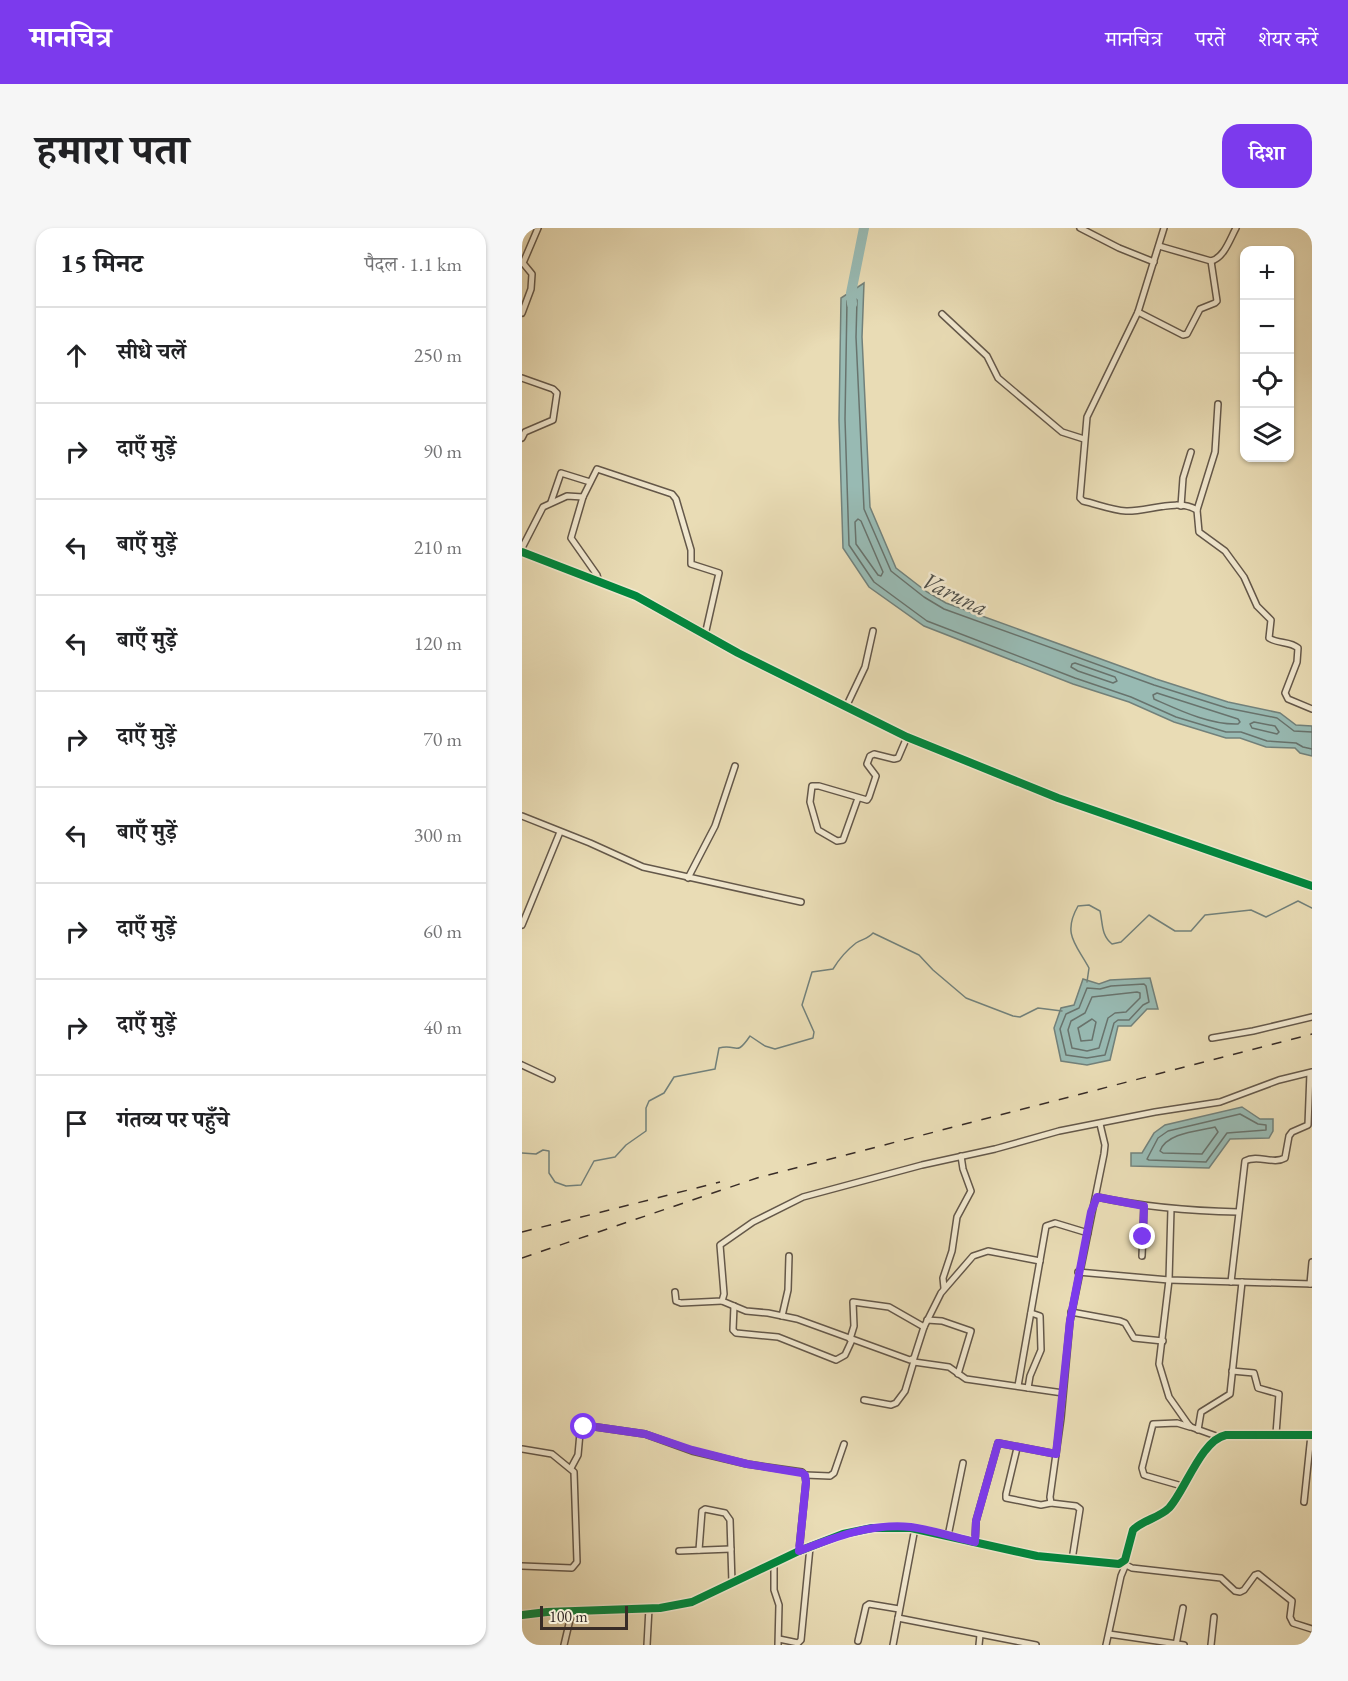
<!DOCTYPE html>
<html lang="hi">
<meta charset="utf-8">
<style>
:root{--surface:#fff;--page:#f6f6f6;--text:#202124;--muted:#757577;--line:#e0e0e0;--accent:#7c3aed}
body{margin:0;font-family:"EB Garamond","Noto Serif Devanagari",serif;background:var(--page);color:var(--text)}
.controls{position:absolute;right:18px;top:18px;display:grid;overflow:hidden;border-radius:12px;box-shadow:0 2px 4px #0004}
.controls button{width:54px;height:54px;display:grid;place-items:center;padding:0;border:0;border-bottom:2px solid var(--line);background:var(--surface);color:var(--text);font:30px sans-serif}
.scale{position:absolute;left:18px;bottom:15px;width:88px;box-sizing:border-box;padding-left:6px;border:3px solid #382c27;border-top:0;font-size:16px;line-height:21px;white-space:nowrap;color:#382c27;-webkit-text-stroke:4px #f1e8cf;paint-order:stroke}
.stop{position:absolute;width:18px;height:18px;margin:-14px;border:4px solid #7c3aed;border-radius:50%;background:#fff}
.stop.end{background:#7c3aed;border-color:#fff;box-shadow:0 2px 6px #0008}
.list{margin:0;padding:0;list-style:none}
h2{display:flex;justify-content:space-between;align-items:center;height:78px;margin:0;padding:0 24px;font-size:26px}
h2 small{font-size:20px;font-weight:400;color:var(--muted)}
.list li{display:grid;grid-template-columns:39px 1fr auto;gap:18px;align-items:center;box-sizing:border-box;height:96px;padding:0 24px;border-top:2px solid var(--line)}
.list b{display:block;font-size:22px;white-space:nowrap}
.list em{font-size:20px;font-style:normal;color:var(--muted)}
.icon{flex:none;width:33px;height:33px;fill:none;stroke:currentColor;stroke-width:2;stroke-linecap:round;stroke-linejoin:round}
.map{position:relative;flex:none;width:790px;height:1417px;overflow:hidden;border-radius:18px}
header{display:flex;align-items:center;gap:36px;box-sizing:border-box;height:84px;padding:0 30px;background:var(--accent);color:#fff}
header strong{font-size:28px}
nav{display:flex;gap:33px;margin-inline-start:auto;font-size:21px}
.intro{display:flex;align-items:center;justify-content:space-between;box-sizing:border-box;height:144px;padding:0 36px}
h1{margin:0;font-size:42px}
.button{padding:15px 27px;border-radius:18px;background:var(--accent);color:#fff;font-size:21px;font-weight:700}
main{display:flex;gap:36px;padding:0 36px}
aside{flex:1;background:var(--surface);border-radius:18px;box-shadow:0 2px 4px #0004}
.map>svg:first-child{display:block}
.water{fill:#98bab3;stroke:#72817b;stroke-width:1.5}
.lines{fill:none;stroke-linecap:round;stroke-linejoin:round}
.shore{stroke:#68736d;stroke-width:1.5}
.stream{stroke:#72817b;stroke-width:1.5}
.river{stroke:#98bab3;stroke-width:10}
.minor-casing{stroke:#64584a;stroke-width:8}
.tertiary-casing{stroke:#64584a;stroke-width:9}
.minor{stroke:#f1e8cf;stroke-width:5}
.tertiary{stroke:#f1e8cf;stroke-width:7}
.rail{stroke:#382c27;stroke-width:1.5;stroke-dasharray:10 10;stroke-linecap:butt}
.cycleway-casing{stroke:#f1e8cf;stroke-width:11}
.cycleway{stroke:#00873e;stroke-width:8}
.route{stroke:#7c3aed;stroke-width:8}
.labels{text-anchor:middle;stroke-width:5;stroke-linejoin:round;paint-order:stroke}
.water-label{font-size:24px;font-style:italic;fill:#50504a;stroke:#f1e8cf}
</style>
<header>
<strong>मानचित्र</strong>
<nav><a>मानचित्र</a><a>परतें</a><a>शेयर करें</a></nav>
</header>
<div class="intro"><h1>हमारा पता</h1><a class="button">दिशा</a></div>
<main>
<aside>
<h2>15 मिनट<small>पैदल · 1.1 km</small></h2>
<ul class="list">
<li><svg class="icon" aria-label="ahead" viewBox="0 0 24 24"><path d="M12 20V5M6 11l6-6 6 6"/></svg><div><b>सीधे चलें</b></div><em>250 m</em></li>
<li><svg class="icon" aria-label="right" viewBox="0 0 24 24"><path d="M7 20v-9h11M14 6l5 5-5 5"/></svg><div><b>दाएँ मुड़ें</b></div><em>90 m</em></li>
<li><svg class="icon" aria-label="left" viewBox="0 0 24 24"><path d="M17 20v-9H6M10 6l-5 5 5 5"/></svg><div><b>बाएँ मुड़ें</b></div><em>210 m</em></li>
<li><svg class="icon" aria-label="left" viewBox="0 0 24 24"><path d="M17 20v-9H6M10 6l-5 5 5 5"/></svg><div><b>बाएँ मुड़ें</b></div><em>120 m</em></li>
<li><svg class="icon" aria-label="right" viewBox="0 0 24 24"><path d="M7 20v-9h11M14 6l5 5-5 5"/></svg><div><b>दाएँ मुड़ें</b></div><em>70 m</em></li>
<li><svg class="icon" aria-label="left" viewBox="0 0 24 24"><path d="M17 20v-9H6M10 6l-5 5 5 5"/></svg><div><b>बाएँ मुड़ें</b></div><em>300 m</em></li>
<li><svg class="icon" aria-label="right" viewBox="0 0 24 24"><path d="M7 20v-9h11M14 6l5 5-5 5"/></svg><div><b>दाएँ मुड़ें</b></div><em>60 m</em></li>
<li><svg class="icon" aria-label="right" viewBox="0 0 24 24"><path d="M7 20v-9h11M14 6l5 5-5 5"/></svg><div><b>दाएँ मुड़ें</b></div><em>40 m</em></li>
<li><svg class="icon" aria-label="arrive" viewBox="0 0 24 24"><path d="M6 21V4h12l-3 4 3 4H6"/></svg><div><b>गंतव्य पर पहुँचे</b></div></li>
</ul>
</aside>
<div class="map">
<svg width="790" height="1417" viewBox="0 0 790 1417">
<rect width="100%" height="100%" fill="#e9dcb5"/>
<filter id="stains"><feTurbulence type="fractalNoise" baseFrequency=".00333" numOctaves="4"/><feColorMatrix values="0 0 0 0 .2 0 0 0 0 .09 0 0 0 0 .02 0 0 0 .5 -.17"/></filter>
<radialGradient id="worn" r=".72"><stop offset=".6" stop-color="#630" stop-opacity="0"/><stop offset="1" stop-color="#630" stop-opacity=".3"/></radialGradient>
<!-- water -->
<g class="water">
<path d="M342,55L340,109L348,279L374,340L405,364L424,375L634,451L706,474L758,485L774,497L790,498V528L778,525L773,520L744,519L718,510H704L652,494L607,474L551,456L402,398L347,359L321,320L317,192L319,70Z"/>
<path d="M628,750L636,781H625L609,798H596L588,832L565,837L539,833L532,800L539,780L552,777L561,751L577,756L588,752Z"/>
<path d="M720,879L738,891H751V903L747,910L708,911L687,940L609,938V925H620L632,905L643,897Z"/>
</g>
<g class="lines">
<!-- shore -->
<g class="shore">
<path d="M336,291L339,293L361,344L359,348L356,347L334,316L333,294Z"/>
<path d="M553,435L593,449L595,453L591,455L556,443L549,439L550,436Z"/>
<path d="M635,465L716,491L718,494L716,496C688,497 657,482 632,471L631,467Z"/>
<path d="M732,494L753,498L757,504L755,506L730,500L728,496Z"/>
<path d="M790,504L772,503L755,490L705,480L632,457L422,381L402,369L369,343L342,281L334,109L335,72L332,69L325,73L323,191L327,317L352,354L405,393L553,450L609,469L654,489L704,504H719L745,513L774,515L781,519L790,521"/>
<path d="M622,756L624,758L627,774L621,777L607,792H596L592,795L583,827L565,830L544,827L538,801L544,786L557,780L565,760L578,761L589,758Z"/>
<path d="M615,764L618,765V770L604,784L593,785L586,790L577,820L565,823L550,820L546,802L549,793L563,785L570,769Z"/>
<path d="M570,791L574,794L570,812L559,813L556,800Z"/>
<path d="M718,886L736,896L744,897V902L705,905L684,934L627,932L625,931L636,910L646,903Z"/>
<path d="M693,899L696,904L680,926L641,925L638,923C644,905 676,903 693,899Z"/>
</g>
<!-- stream -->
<g class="stream">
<path d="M565,754L567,740C554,716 540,706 556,678L567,677L578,683C581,696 579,707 590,716L599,714L627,687L653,703H669L683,687L729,682L744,689L776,673L790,680"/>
<path d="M0,925L14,926L21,922L27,923V945L33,954L44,958L59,957L72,933L93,929L104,917L124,903V880L127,873L142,865L152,849L193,841L197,820C216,815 213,830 228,808L243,818L253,821L291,810L292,804L280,777L290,744L311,741C317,731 325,722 334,715C340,711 346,711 351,705L397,727L411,742L444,770L491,788L498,789L516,780L540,783"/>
</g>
<!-- river -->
<path class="river" d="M330,76L329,65L342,0"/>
<defs>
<g id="minor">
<path d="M558,0L597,20L632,34"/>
<path d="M642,0L616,84L565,189L558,270L561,273C575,276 589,282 604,283C625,284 655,270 675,282L677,304L703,323L722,349L735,378L749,392L747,410C756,416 768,413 776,420L775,434L763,465L766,471L790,481"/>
<path d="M637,18L689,33C702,30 708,11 714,0"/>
<path d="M616,84L661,107L665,106L678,81L693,75L695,73L689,33"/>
<path d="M0,85L9,61L10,46L1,35L16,0"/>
<path d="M420,86L465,128L476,150L540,204L562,211"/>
<path d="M0,150L31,161L35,165L31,192L3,204L0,210"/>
<path d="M61,269L49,310L75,347L77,354"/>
<path d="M29,274L39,245L68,254"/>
<path d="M659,278L661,250L669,224"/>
<path d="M675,282L693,224L696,176"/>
<path d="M0,320L21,279L45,268L61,269L75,241L150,266L154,271L169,322V336L197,345L183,407"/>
<path d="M324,479L343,439L351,403"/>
<path d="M336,570L321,612L315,613L296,602L288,574L290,558H297L345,572L347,569L354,548L345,536L348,528L352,526L372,531L376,530L385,509"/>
<path d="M0,588L68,615L121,639L279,674"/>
<path d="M166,650L193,598L213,538"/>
<path d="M0,697L38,604"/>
<path d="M690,810L731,803L790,789"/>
<path d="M0,837L30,851"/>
<path d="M575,969C622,979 668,983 716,984"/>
<path d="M649,981L647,1052L637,1136L647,1169L666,1196L669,1199L697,1209"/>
<path d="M620,1028L622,978"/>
<path d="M556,1044L647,1052L790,1056"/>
<path d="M709,1054L723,933C736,926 751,937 763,930L767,908L770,904L786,897L788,845"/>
<path d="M788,1056L790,1034"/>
<path d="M422,1060L421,1050L430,1023L435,989L449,963L441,941L439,928"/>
<path d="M153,1064L154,1073L159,1075L200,1073L202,1066L198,1017L231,994L281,969L400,937L473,921L537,903L633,884L698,874L757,852L790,844"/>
<path d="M200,1073L224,1083L246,1085L275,1091L388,1132L392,1130L402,1099L419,1065L451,1028L466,1023L518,1033"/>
<path d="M212,1078L211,1102L214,1105L256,1109L314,1132L323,1127L330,1112"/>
<path d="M549,1084L598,1093L603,1095L612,1110L641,1113"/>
<path d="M260,1088L266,1062L267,1028"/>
<path d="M405,1092L420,1093L449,1103L436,1146"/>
<path d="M328,1111L332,1098L331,1074L367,1079L402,1099"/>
<path d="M392,1134L427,1139L444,1151L541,1165"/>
<path d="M710,1143L732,1145L736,1160L757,1166L754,1206"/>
<path d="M496,1158L524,998L533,995L566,1005"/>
<path d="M506,1160L508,1148L519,1122L518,1088L509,1085"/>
<path d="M342,1172L369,1177L374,1175L383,1163L392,1133"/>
<path d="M676,1202L679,1184L708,1166L720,1054"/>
<path d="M495,1220L484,1266V1270L519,1277L529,1275"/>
<path d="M0,1221L30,1226L52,1244L55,1334L50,1340L0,1338"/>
<path d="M49,1240L56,1227L58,1205L62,1199L67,1198L123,1206L170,1223L225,1236L280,1244L283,1247L284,1254L277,1323"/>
<path d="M283,1247L308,1248L312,1245L322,1216"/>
<path d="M660,1258L625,1248L622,1247L620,1240L631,1196L655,1195L668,1199"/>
<path d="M782,1274L789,1207"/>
<path d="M426,1308L441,1235"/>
<path d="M453,1314L454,1293L476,1215L534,1226"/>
<path d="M177,1322L180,1283L183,1281L203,1285L208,1292L210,1355"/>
<path d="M157,1323L209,1321"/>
<path d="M550,1332L558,1281L554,1278L529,1275L528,1269L539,1190L548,1093L582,926L583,917L578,896"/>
<path d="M252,1335V1362L257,1377L256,1417"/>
<path d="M600,1335L610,1340L699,1350L713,1363L718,1364L722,1362L733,1347L736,1346L770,1373L768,1389L771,1395L790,1401"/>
<path d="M0,1387L25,1384L138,1380L170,1374L277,1323L321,1306L350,1300H389L515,1328L597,1336L603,1332L611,1302C621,1292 637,1290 647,1280C663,1263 679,1212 704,1207H790"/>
<path d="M376,1390L514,1417"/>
<path d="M587,1406L662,1417"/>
<path d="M257,1411L276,1415L279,1412L288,1319"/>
<path d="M336,1413L344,1378L347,1376L377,1381"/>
<path d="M42,1417L50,1383"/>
<path d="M125,1417L127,1380"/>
<path d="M371,1417L393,1300"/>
<path d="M457,1417L458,1407"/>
<path d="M584,1417L599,1348L604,1336"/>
<path d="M654,1417L661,1380"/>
<path d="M689,1417L692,1389"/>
</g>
<path id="tertiary" d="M0,324L114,368L216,425L385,509L536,570L790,658"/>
</defs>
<!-- minor casing -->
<use href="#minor" class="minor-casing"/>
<!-- tertiary casing -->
<use href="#tertiary" class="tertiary-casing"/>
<!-- minor -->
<use href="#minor" class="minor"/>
<!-- tertiary -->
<use href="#tertiary" class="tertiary"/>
<!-- rail -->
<g class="rail">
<path d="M0,1004L198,954"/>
<path d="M0,1030L235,950L790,806"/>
</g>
<defs>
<g id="cycleway">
<path d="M0,324L114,368L216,425L385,509L536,570L790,658"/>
<path d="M0,1387L25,1384L138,1380L170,1374L277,1323L321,1306L350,1300H389L515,1328L597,1336L603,1332L611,1302C621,1292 637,1290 647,1280C663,1263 679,1212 704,1207H790"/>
</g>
</defs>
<!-- cycleway casing -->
<use href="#cycleway" class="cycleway-casing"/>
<!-- cycleway -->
<use href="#cycleway" class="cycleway"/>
</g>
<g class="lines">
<!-- route -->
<path class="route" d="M62,1199L67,1198L123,1206L170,1222L225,1236L280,1245L283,1247L284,1254L277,1323C313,1309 349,1295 389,1299C410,1302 432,1309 453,1314L454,1293L476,1215L534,1226L548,1093L569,984L575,969L622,978L621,1009"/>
</g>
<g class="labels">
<!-- water labels -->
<g class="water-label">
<text transform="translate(433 366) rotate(26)" y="8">Varuna</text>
</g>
</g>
<rect width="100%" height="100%" filter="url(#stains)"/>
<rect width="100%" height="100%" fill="url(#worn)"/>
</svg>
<div class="controls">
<button>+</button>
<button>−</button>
<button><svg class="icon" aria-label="locate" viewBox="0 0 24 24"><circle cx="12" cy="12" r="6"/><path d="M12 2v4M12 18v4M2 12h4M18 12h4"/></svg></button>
<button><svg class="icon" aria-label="layers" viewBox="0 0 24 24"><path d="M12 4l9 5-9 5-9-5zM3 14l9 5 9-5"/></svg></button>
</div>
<div class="scale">100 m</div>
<div class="stop" style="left:62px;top:1199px"></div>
<div class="stop end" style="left:621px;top:1009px"></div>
</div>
</main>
